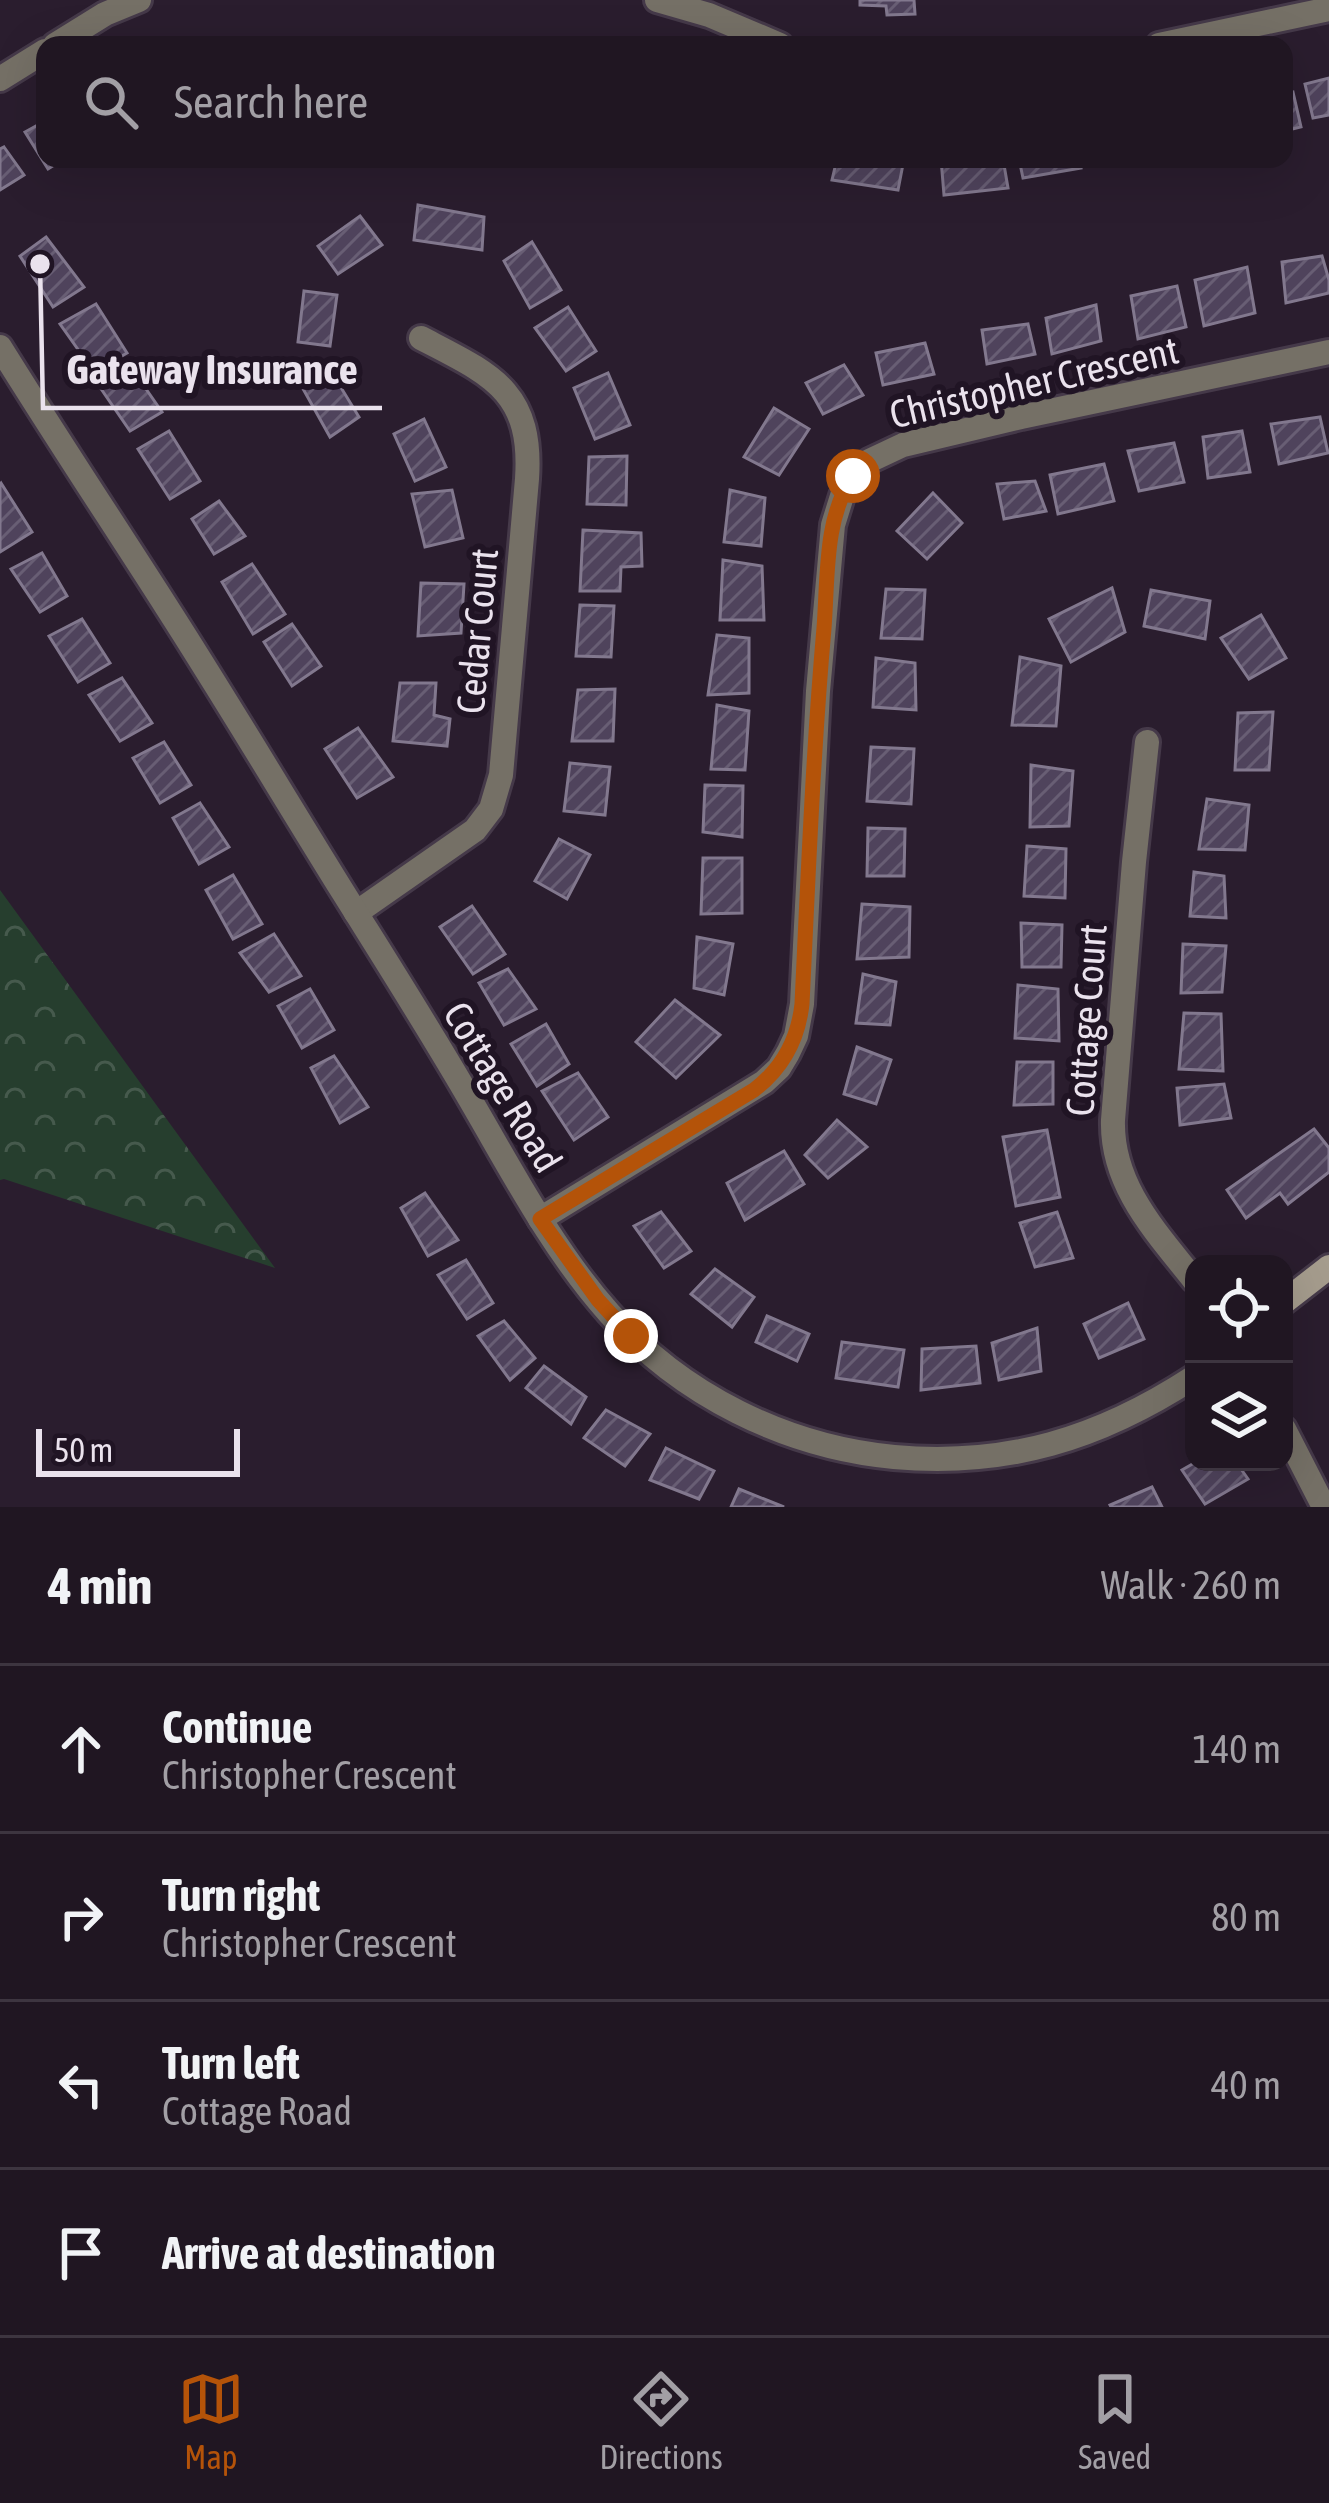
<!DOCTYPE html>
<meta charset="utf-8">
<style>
:root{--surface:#201622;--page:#2d232f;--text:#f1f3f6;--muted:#a29fa5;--line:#3d3540;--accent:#b45309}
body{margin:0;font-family:"Asap Condensed",sans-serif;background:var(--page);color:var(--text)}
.controls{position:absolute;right:36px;bottom:36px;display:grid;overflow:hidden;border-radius:24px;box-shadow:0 12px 48px #0002}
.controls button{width:108px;height:108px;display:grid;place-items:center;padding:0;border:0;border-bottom:3px solid var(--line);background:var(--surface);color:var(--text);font:60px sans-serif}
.scale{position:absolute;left:36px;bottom:30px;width:204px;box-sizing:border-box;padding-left:12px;border:6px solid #eae2ed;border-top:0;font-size:33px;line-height:42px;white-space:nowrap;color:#eae2ed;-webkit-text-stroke:9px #201424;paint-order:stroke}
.stop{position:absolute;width:36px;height:36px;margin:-27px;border:9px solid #b45309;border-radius:50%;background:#fff}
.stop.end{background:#b45309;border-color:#fff;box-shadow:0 3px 12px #0008}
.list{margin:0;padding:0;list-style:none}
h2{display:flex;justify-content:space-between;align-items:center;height:156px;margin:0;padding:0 48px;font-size:51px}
h2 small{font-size:39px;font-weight:400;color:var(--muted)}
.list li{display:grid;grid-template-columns:78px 1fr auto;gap:36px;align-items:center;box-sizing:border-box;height:168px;padding:0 48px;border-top:3px solid var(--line)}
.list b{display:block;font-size:45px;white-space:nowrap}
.list p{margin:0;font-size:39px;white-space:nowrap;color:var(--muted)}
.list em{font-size:39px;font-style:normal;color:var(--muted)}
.icon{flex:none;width:66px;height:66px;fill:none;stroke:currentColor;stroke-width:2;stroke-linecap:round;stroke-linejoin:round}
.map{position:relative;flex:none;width:1329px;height:1507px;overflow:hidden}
.search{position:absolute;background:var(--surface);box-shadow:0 12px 48px #0002;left:36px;right:36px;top:36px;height:132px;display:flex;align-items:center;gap:30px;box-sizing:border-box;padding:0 42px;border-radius:24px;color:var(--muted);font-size:45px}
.sheet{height:828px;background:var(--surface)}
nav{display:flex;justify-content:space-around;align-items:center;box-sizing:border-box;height:168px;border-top:3px solid var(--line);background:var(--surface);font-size:33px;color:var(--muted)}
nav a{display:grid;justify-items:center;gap:6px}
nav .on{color:var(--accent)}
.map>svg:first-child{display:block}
.forest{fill:url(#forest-crowns)}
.building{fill:url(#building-hatch);stroke:#82788e;stroke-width:3}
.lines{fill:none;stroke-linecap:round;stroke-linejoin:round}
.minor-casing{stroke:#453949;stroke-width:30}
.tertiary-casing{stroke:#453949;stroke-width:30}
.secondary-casing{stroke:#453949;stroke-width:30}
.minor{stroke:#757066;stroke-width:24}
.tertiary{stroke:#757066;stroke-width:24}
.secondary{stroke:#a59c8d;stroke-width:24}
.route{stroke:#b45309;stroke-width:15}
.labels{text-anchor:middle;stroke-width:12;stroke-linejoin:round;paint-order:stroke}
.street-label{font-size:39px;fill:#eae2ed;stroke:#201424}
.leader{fill:none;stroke:#eae2ed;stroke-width:4.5}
.callout-dot{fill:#eae2ed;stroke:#201424;stroke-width:4.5}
.callout-label{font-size:42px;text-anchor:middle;font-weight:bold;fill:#eae2ed;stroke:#201424;stroke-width:12;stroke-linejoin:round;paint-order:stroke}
</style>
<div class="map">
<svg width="1329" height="1507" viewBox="0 0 1329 1507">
<defs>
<pattern id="forest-crowns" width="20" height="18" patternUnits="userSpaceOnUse" patternTransform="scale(3)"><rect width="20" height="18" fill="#263e2e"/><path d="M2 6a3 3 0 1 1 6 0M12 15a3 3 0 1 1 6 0" fill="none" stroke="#465a4d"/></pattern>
<pattern id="building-hatch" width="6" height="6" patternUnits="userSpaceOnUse" patternTransform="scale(3)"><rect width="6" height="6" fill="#4f435c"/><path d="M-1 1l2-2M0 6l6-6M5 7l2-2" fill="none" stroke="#685e74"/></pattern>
</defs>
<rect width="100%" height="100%" fill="#2a1d2e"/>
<!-- forest -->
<path class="forest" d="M0,890L275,1268L4,1179L0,1180Z"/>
<!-- building -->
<g class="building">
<path d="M860,0H914L915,14L887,15L886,6L860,5Z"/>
<path d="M1329,78V115L1313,118L1305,84Z"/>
<path d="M1293,92L1301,127L1284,131V94Z"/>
<path d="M45,121V159H64L48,169L25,132Z"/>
<path d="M4,147L24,175L0,190V149Z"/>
<path d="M837,159H904L898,190L832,180Z"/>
<path d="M941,159H1003L1008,188L944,195Z"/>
<path d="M1019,159H1079L1081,168L1023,178Z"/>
<path d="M418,205L484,217L482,250L414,240Z"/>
<path d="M360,216L382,245L338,274L318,246Z"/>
<path d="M46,237L84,287L53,307L20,256Z"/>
<path d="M532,242L561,290L530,308L504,261Z"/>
<path d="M1322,256L1329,280V293L1286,303L1282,262Z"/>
<path d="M1247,267L1255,313L1204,326L1195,280Z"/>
<path d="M1177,286L1186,327L1138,339L1131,296Z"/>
<path d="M304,291L337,295L330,346L298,342Z"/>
<path d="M96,304L127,353L94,372L60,324Z"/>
<path d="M1096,305L1101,341L1052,354L1046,318Z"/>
<path d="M568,307L596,351L566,371L535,328Z"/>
<path d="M1028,324L1035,354L987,364L982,330Z"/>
<path d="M925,343L934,374L883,385L876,353Z"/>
<path d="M128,363L162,412L130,431L97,383Z"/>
<path d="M844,365L863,395L823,414L806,383Z"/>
<path d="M329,368L359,417L330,437L302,387Z"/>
<path d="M608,373L630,425L595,439L574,388Z"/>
<path d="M774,408L809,429L779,475L744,457Z"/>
<path d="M1320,417L1328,453L1279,464L1271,424Z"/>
<path d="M424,419L446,467L415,481L394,434Z"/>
<path d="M169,431L200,481L170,499L138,449Z"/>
<path d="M1242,431L1250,472L1208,478L1203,437Z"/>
<path d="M1174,443L1184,482L1139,491L1128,451Z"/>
<path d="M627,456L626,505L587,504L589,457Z"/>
<path d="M1104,464L1114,501L1058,514L1050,475Z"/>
<path d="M1035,481L1046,511L1004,519L997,484Z"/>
<path d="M1,483L32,532L0,552V484Z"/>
<path d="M452,490L463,538L425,547L412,494Z"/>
<path d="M730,490L765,498L761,546L724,542Z"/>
<path d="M933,493L962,523L927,559L897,531Z"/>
<path d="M219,501L245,536L214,554L192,519Z"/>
<path d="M583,530L641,533L642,566L621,567L620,591H580Z"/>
<path d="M42,553L67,596L40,612L11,569Z"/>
<path d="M723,560L762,566L764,620H720Z"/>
<path d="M252,564L285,614L253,634L222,582Z"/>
<path d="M421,583L464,584L461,633L418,636Z"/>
<path d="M1112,588L1125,632L1071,662L1049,619Z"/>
<path d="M886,589L925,590L922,639L881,638Z"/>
<path d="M1151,590L1210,601L1205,639L1144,626Z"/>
<path d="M580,605L614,606L611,657L576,656Z"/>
<path d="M1261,615L1286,658L1249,679L1221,638Z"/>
<path d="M82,619L110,663L78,682L49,636Z"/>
<path d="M292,624L321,666L292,686L264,642Z"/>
<path d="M717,635L749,638V693L708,695Z"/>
<path d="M1020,657L1061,666L1056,726L1012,725Z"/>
<path d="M876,658L915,663L916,710L873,707Z"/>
<path d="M122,678L152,723L120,741L89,695Z"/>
<path d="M400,683H436L434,715L450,719L447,746L393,741Z"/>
<path d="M615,689L613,741H572L578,690Z"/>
<path d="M717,705L749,711L745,770L711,769Z"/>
<path d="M1273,712L1269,770H1235L1238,713Z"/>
<path d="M358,728L393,777L357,798L325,749Z"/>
<path d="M164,742L191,785L160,803L133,758Z"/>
<path d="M871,747L914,749L911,804L867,801Z"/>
<path d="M570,763L610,767L605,815L564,811Z"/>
<path d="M1031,765L1073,771L1069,826L1030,827Z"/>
<path d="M705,785L743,786L742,837L703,832Z"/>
<path d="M1207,799L1249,805L1245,850L1199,849Z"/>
<path d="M200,803L229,847L199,864L173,818Z"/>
<path d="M868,828L905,829L904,876H867Z"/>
<path d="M559,839L590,855L567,899L535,881Z"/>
<path d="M1027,846L1066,849L1065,898L1024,896Z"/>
<path d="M703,858H742V913L701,914Z"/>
<path d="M1194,872L1224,876L1226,918L1190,916Z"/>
<path d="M233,875L262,924L233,939L206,890Z"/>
<path d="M862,904L910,907L909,957L857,959Z"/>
<path d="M472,906L505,954L473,974L440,927Z"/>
<path d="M1021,923L1062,925L1061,967H1022Z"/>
<path d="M274,934L301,976L269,992L240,953Z"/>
<path d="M697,937L733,944L724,995L694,988Z"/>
<path d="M1183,944L1226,946L1222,992L1181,993Z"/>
<path d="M508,969L536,1009L504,1025L479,983Z"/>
<path d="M863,974L896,982L890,1025L856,1023Z"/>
<path d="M1018,985L1058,989L1059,1041L1015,1038Z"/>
<path d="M310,989L334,1030L302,1048L278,1006Z"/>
<path d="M675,1000L720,1035L676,1078L636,1042Z"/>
<path d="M1184,1013L1221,1014L1223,1071L1179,1069Z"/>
<path d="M546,1024L569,1064L537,1086L511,1044Z"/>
<path d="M857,1047L891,1060L876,1104L844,1094Z"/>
<path d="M334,1056L368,1107L340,1123L311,1068Z"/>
<path d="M1017,1062H1053V1104L1014,1105Z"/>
<path d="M578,1073L608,1117L574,1140L542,1091Z"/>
<path d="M1224,1084L1231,1118L1180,1125L1177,1088Z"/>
<path d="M837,1120L867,1147L828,1178L805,1155Z"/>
<path d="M1314,1129L1329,1148V1172L1288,1204L1280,1193L1246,1218L1227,1190Z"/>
<path d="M1047,1130L1060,1197L1016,1206L1003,1137Z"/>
<path d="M784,1151L804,1184L745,1220L727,1183Z"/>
<path d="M425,1193L458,1240L428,1256L401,1208Z"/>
<path d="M661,1212L691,1251L664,1268L634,1226Z"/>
<path d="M1057,1212L1073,1258L1035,1267L1020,1223Z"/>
<path d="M466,1260L493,1303L467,1319L438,1275Z"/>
<path d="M715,1269L754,1297L732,1327L691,1294Z"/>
<path d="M1128,1303L1144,1339L1099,1358L1084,1324Z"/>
<path d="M767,1316L809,1334L797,1361L756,1342Z"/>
<path d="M504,1321L535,1358L510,1380L478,1336Z"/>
<path d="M1037,1328L1041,1371L999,1380L992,1343Z"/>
<path d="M842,1342L904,1350L898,1387L836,1378Z"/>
<path d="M976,1346L980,1383L921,1390L922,1349Z"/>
<path d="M544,1366L586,1397L571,1424L526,1388Z"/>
<path d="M606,1410L650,1434L625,1466L584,1438Z"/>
<path d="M666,1448L714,1471L699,1499L650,1480Z"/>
<path d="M1196,1462H1236L1248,1479L1205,1504L1182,1470Z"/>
<path d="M1152,1487L1162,1507H1111L1110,1505Z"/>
<path d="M739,1489L784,1507H731Z"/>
</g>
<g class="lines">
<defs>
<g id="minor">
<path d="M657,0L709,15L780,45"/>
<path d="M55,45L105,14L139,0"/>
<path d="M1159,45L1329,9"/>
<path d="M0,79L45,51"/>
<path d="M1147,742L1134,862L1113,1120C1111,1185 1156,1232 1194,1280"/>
<path d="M356,913L475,830L491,809L501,775L527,479C533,390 490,374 421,338"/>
<path d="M540,1219L764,1082L779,1068L788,1053L796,1036L802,1004L818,691L833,525L842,496L853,476L869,461L903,445L1021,417L1329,352"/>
</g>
<g id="tertiary">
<path d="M0,347C54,434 111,520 166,606C227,701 284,797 343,892C386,961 430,1030 471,1101C513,1173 553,1250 609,1313C681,1395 786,1447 894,1457C1007,1467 1099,1439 1194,1377"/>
<path d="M1284,1429L1324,1507"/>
</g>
<path id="secondary" d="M1284,1302L1329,1267"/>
</defs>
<!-- minor casing -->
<use href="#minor" class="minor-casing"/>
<!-- tertiary casing -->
<use href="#tertiary" class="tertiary-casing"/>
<!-- secondary casing -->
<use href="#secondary" class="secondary-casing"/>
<!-- minor -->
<use href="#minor" class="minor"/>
<!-- tertiary -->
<use href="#tertiary" class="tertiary"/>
<!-- secondary -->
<use href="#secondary" class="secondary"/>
</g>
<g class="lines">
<!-- route -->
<path class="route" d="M631,1336L598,1300L540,1219L754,1090C783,1068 798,1040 802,1004C808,879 813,753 824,628C828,578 824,518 853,476"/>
</g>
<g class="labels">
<!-- street labels -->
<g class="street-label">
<text transform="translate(1034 382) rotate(-13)" y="14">Christopher Crescent</text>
<text transform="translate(477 631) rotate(-85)" y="14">Cedar Court</text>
<text transform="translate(1086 1020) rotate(-86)" y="14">Cottage Court</text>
<text transform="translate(503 1087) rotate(59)" y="14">Cottage Road</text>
</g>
</g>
<!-- callouts -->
<path class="leader" d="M40 264L43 408H382"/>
<circle class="callout-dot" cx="40" cy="264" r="12"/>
<g class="callout-label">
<text x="212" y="384">Gateway Insurance</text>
</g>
</svg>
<div class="controls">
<button><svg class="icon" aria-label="locate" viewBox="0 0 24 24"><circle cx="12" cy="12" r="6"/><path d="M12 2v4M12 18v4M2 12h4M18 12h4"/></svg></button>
<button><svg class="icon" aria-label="layers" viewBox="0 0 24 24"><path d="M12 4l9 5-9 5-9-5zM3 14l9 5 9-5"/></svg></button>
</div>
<div class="scale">50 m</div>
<div class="stop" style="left:853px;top:476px"></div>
<div class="stop end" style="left:631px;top:1336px"></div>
<div class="search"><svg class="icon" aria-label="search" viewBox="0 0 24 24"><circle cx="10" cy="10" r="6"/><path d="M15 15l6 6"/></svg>Search here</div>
</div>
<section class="sheet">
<h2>4 min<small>Walk · 260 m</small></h2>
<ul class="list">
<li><svg class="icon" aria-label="ahead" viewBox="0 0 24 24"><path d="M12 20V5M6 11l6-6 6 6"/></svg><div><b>Continue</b><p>Christopher Crescent</p></div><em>140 m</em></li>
<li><svg class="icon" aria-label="right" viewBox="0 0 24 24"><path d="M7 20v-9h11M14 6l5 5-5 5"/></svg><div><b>Turn right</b><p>Christopher Crescent</p></div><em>80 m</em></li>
<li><svg class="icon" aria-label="left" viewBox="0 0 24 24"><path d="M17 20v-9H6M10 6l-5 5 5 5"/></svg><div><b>Turn left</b><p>Cottage Road</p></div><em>40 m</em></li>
<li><svg class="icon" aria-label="arrive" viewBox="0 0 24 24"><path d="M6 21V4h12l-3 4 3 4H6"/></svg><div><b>Arrive at destination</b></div></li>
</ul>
</section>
<nav>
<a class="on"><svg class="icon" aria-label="map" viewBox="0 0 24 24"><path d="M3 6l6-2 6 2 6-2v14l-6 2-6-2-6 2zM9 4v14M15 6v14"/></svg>Map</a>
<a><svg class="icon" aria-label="directions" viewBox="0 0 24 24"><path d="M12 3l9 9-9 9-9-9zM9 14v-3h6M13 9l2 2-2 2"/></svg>Directions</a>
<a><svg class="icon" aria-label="saved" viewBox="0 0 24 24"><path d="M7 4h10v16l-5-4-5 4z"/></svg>Saved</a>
</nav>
